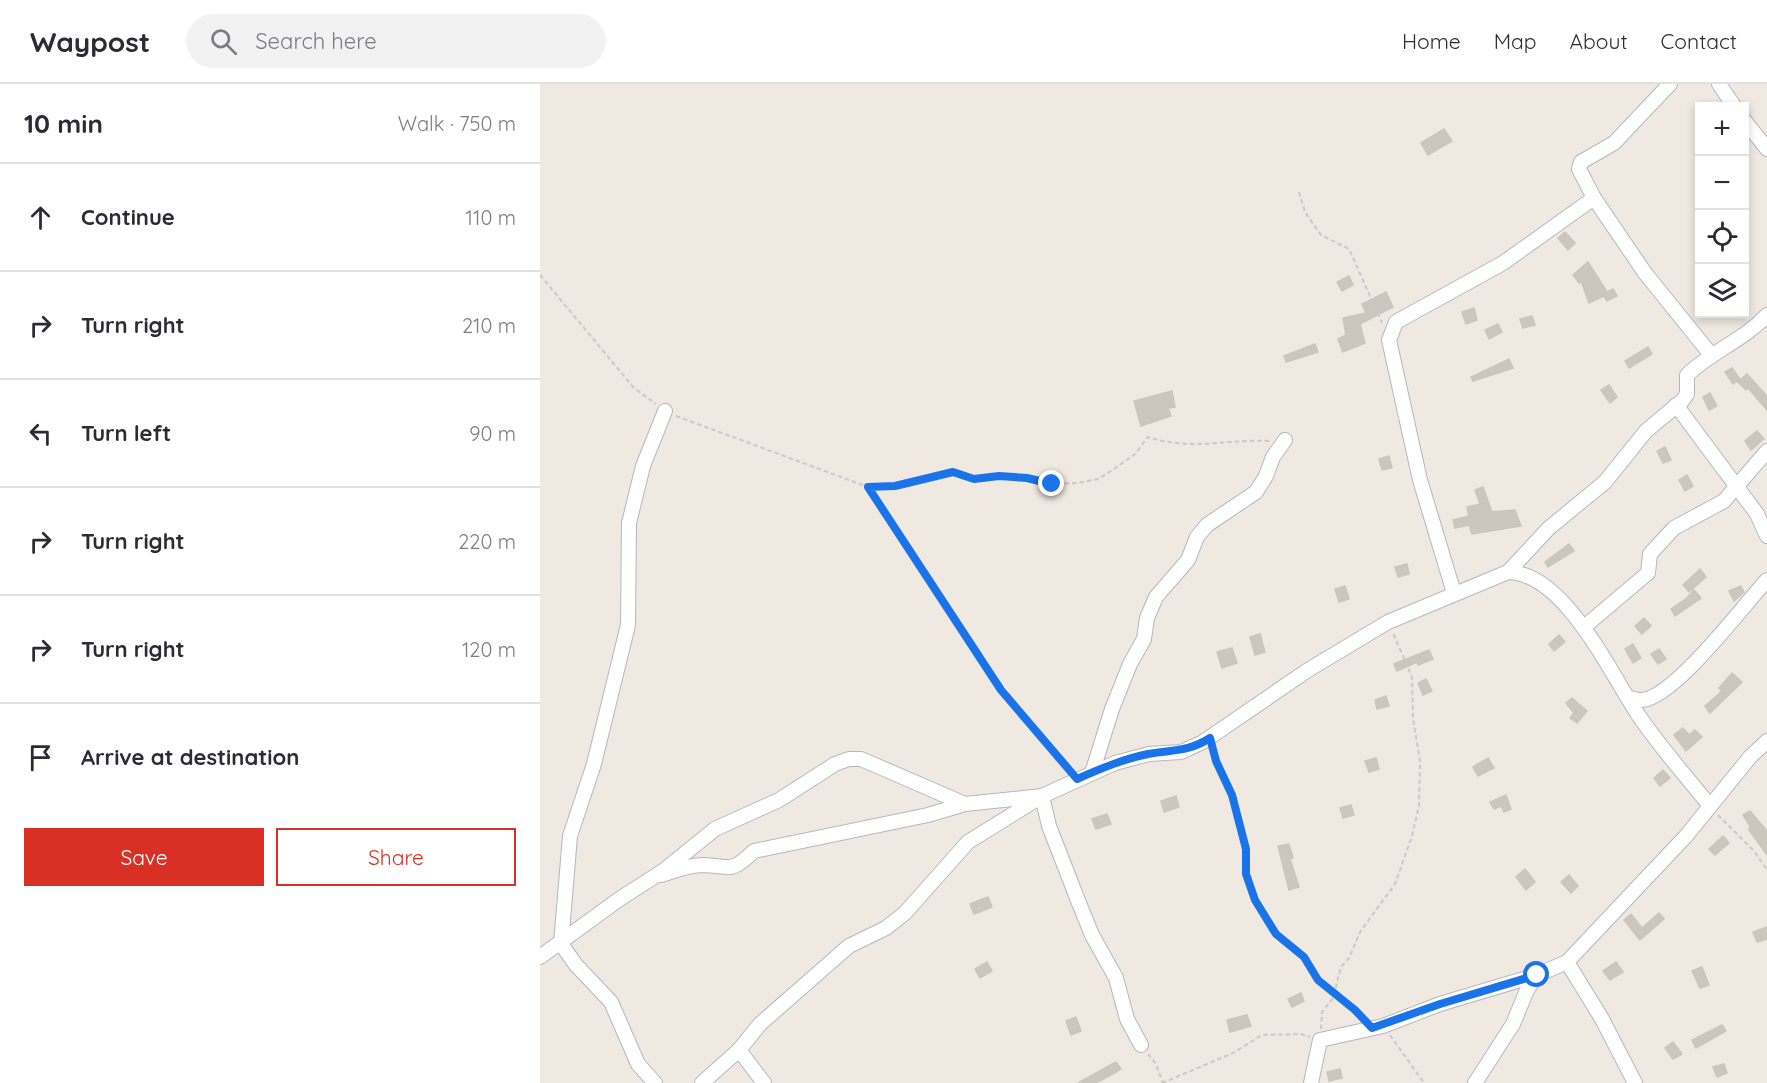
<!DOCTYPE html>
<meta charset="utf-8">
<style>
:root{--surface:#fff;--page:#f2f2f3;--text:#2b2b33;--muted:#7c7c81;--line:#e1e1e2;--accent:#d93025}
body{margin:0;font-family:Quicksand,sans-serif;background:var(--page);color:var(--text)}
.controls{position:absolute;right:18px;top:18px;display:grid;overflow:hidden;border-radius:0px;box-shadow:0 3px 9px #0003}
.controls button{width:54px;height:54px;display:grid;place-items:center;padding:0;border:0;border-bottom:2px solid var(--line);background:var(--surface);color:var(--text);font:30px sans-serif}
.stop{position:absolute;width:18px;height:18px;margin:-14px;border:4px solid #1a73e8;border-radius:50%;background:#fff}
.stop.end{background:#1a73e8;border-color:#fff;box-shadow:0 2px 6px #0008}
.list{margin:0;padding:0;list-style:none}
h2{display:flex;justify-content:space-between;align-items:center;height:78px;margin:0;padding:0 24px;font-size:26px}
h2 small{font-size:20px;font-weight:400;color:var(--muted)}
.list li{display:grid;grid-template-columns:39px 1fr auto;gap:18px;align-items:center;box-sizing:border-box;height:108px;padding:0 24px;border-top:2px solid var(--line)}
.list b{display:block;font-size:22px;white-space:nowrap}
.list em{font-size:20px;font-style:normal;color:var(--muted)}
.actions{display:flex;gap:12px;padding:18px 24px}
.actions a{flex:1;padding:14px 0;border:2px solid var(--accent);border-radius:0px;text-align:center;font-size:21px;color:var(--accent)}
.actions .main{background:var(--accent);color:#fff}
.icon{flex:none;width:33px;height:33px;fill:none;stroke:currentColor;stroke-width:2;stroke-linecap:round;stroke-linejoin:round}
.map{position:relative;flex:none;width:1227px;height:999px;overflow:hidden}
header{display:flex;align-items:center;gap:36px;box-sizing:border-box;height:84px;padding:0 30px;background:var(--surface);border-bottom:2px solid var(--line)}
header strong{font-size:28px}
nav{display:flex;gap:33px;margin-inline-start:auto;font-size:21px}
.search{width:420px;height:54px;background:var(--page);display:flex;align-items:center;gap:15px;box-sizing:border-box;padding:0 21px;border-radius:33px;color:var(--muted);font-size:22px}
main{display:flex}
aside{flex:1;background:var(--surface)}
.map>svg:first-child{display:block}
.building{fill:#cbc7bf;stroke:#cbc5ba;stroke-width:1.5}
.lines{fill:none;stroke-linecap:round;stroke-linejoin:round}
.minor-casing{stroke:#b4b7c1;stroke-width:16}
.path{stroke:#c9c9c9;stroke-width:2;stroke-dasharray:4.5 3;stroke-linecap:butt}
.minor{stroke:#fff;stroke-width:14}
.route{stroke:#1a73e8;stroke-width:8}
</style>
<header>
<strong>Waypost</strong>
<div class="search"><svg class="icon" aria-label="search" viewBox="0 0 24 24"><circle cx="10" cy="10" r="6"/><path d="M15 15l6 6"/></svg>Search here</div>
<nav><a>Home</a><a>Map</a><a>About</a><a>Contact</a></nav>
</header>
<main>
<aside>
<h2>10 min<small>Walk · 750 m</small></h2>
<ul class="list">
<li><svg class="icon" aria-label="ahead" viewBox="0 0 24 24"><path d="M12 20V5M6 11l6-6 6 6"/></svg><div><b>Continue</b></div><em>110 m</em></li>
<li><svg class="icon" aria-label="right" viewBox="0 0 24 24"><path d="M7 20v-9h11M14 6l5 5-5 5"/></svg><div><b>Turn right</b></div><em>210 m</em></li>
<li><svg class="icon" aria-label="left" viewBox="0 0 24 24"><path d="M17 20v-9H6M10 6l-5 5 5 5"/></svg><div><b>Turn left</b></div><em>90 m</em></li>
<li><svg class="icon" aria-label="right" viewBox="0 0 24 24"><path d="M7 20v-9h11M14 6l5 5-5 5"/></svg><div><b>Turn right</b></div><em>220 m</em></li>
<li><svg class="icon" aria-label="right" viewBox="0 0 24 24"><path d="M7 20v-9h11M14 6l5 5-5 5"/></svg><div><b>Turn right</b></div><em>120 m</em></li>
<li><svg class="icon" aria-label="arrive" viewBox="0 0 24 24"><path d="M6 21V4h12l-3 4 3 4H6"/></svg><div><b>Arrive at destination</b></div></li>
</ul>
<div class="actions"><a class="main">Save</a><a>Share</a></div>
</aside>
<div class="map">
<svg width="1227" height="999" viewBox="0 0 1227 999">
<rect width="100%" height="100%" fill="#efe9e1"/>
<!-- building -->
<g class="building">
<path d="M904,45L912,57L888,71L881,59Z"/>
<path d="M1025,148L1035,159L1028,166L1018,154Z"/>
<path d="M1048,178L1067,208L1073,205L1077,212L1067,217L1064,212L1049,219L1041,197L1039,199L1033,191Z"/>
<path d="M809,192L813,201L802,207L797,198Z"/>
<path d="M846,208L853,223L820,240L825,259L803,268L798,255L806,251L803,234L826,229L822,220Z"/>
<path d="M934,224L937,236L926,240L922,228Z"/>
<path d="M992,232L995,241L983,244L980,235Z"/>
<path d="M958,240L962,248L949,255L945,246Z"/>
<path d="M775,260L778,268L746,278L744,272Z"/>
<path d="M1108,263L1112,270L1089,284L1085,277Z"/>
<path d="M969,275L973,284L933,297L931,293Z"/>
<path d="M1192,284L1200,295L1193,300L1185,288Z"/>
<path d="M1207,290L1227,312V326L1208,304L1206,306L1198,298Z"/>
<path d="M1069,301L1077,313L1070,319L1061,306Z"/>
<path d="M632,307L635,323L628,324L631,332L601,342L594,317Z"/>
<path d="M1170,309L1177,322L1169,326L1163,313Z"/>
<path d="M1217,347L1224,355L1211,366L1205,357Z"/>
<path d="M1125,363L1131,376L1123,379L1117,367Z"/>
<path d="M849,372L852,384L842,386L839,375Z"/>
<path d="M1147,391L1153,402L1145,407L1139,396Z"/>
<path d="M943,403L952,428L975,426L981,442L932,450L929,441L915,444L913,436L929,432L927,423L940,420L935,406Z"/>
<path d="M1029,460L1034,467L1008,483L1005,478Z"/>
<path d="M867,480L869,490L858,493L855,483Z"/>
<path d="M1160,485L1166,493L1149,508L1143,501Z"/>
<path d="M805,502L809,515L799,518L795,505Z"/>
<path d="M1201,502L1204,508L1194,517L1189,507Z"/>
<path d="M1154,506L1161,514L1135,532L1131,525L1147,514Z"/>
<path d="M1104,534L1111,542L1102,550L1095,542Z"/>
<path d="M720,550L725,568L715,571L710,553Z"/>
<path d="M1019,551L1025,558L1014,567L1009,560Z"/>
<path d="M1093,560L1101,574L1093,579L1085,565Z"/>
<path d="M692,564L697,579L682,584L677,568Z"/>
<path d="M1119,565L1126,575L1118,580L1111,570Z"/>
<path d="M889,566L893,575L878,581L877,578L857,587L854,580Z"/>
<path d="M1192,589L1202,598L1170,629L1165,622L1182,607L1179,604Z"/>
<path d="M886,595L892,607L883,611L878,599Z"/>
<path d="M846,612L849,622L837,625L835,616Z"/>
<path d="M1032,614L1047,627L1037,639L1030,634L1034,629L1026,619Z"/>
<path d="M1143,644L1149,651L1155,646L1162,653L1146,667L1134,651Z"/>
<path d="M836,674L839,685L829,688L825,677Z"/>
<path d="M948,674L954,684L938,692L933,683Z"/>
<path d="M1123,686L1130,694L1120,702L1114,694Z"/>
<path d="M966,711L971,725L964,728L961,722L954,725L950,718Z"/>
<path d="M636,712L639,723L624,728L621,717Z"/>
<path d="M811,721L814,731L803,734L800,724Z"/>
<path d="M1210,727L1227,747V771L1209,746L1210,742L1203,731Z"/>
<path d="M567,730L571,740L556,745L552,735Z"/>
<path d="M1183,752L1189,759L1175,771L1169,765Z"/>
<path d="M749,760L753,774L750,775L759,803L749,806L738,762Z"/>
<path d="M985,785L995,798L986,806L976,793Z"/>
<path d="M1029,791L1038,802L1031,809L1021,798Z"/>
<path d="M448,813L452,823L434,830L430,820Z"/>
<path d="M1119,829L1124,835L1100,856L1084,836L1091,830L1102,844Z"/>
<path d="M1227,843V855L1217,858L1213,848Z"/>
<path d="M447,878L452,887L440,894L435,885Z"/>
<path d="M1076,878L1083,888L1070,896L1063,887Z"/>
<path d="M1162,883L1169,901L1160,904L1152,887Z"/>
<path d="M761,909L764,917L752,923L748,915Z"/>
<path d="M707,931L711,942L690,948L687,936Z"/>
<path d="M536,933L541,947L531,951L526,937Z"/>
<path d="M1182,941L1186,947L1156,964L1152,956Z"/>
<path d="M1133,958L1142,970L1133,975L1125,964Z"/>
<path d="M576,978L581,985L569,992L556,999H538Z"/>
<path d="M1184,980L1187,989L1177,993L1173,983Z"/>
<path d="M800,985L802,994L789,997L787,988Z"/>
</g>
<g class="lines">
<defs>
<g id="minor">
<path d="M1130,0L1074,59L1041,78L1039,85L1054,114L1105,189L1172,272"/>
<path d="M1179,0L1194,22"/>
<path d="M1204,36L1227,65"/>
<path d="M1136,321L1217,430L1227,452"/>
<path d="M968,488L1009,444L1065,398L1106,347L1142,317L1147,310V291C1172,267 1204,256 1227,231"/>
<path d="M914,509L880,396L849,256L856,238L963,179L1054,114"/>
<path d="M1044,543L1108,489L1110,470L1134,444L1184,417L1227,367"/>
<path d="M1088,614C1092,614 1098,616 1102,616C1134,614 1203,522 1227,496"/>
<path d="M552,689L572,625L590,580L604,555L607,534L616,513L648,476L657,453L667,441L716,408L726,392L733,373L745,356"/>
<path d="M121,791C134,787 149,781 163,781C192,782 190,790 214,767L388,731L425,720"/>
<path d="M0,873L78,816L123,787L175,745L239,716L295,680L309,675H321L425,720L502,712L575,679L609,670L641,668L663,658L768,586L848,538L968,488C1025,489 1070,589 1099,632C1120,663 1146,692 1170,722"/>
<path d="M1027,878L1062,935L1095,999"/>
<path d="M199,966L224,999"/>
<path d="M115,999L98,980L71,918L36,881L21,860L30,752L54,680L88,541L89,439L103,382L125,327"/>
<path d="M162,999L199,966L220,940L309,862L346,844L365,829L428,758L502,712L509,742L539,819L552,851L576,894L587,935L601,961"/>
<path d="M771,999L780,956L843,942L900,920L997,891L1027,878L1146,752L1210,673L1227,657"/>
<path d="M935,999L973,940L987,906L997,891"/>
</g>
</defs>
<!-- minor casing -->
<use href="#minor" class="minor-casing"/>
<!-- path -->
<g class="path">
<path d="M759,108L765,128L781,151L809,165L842,239"/>
<path d="M0,191L94,304L116,320"/>
<path d="M136,332L328,403L355,402L413,388L434,395L459,392L487,394L512,400L538,399L558,395L574,385L595,370L608,353C650,367 687,355 729,357"/>
<path d="M328,403L461,606L529,686"/>
<path d="M673,666L692,711L706,765V790L715,816L736,850L763,873L778,896L815,926L821,935"/>
<path d="M1178,731L1214,767L1227,786"/>
<path d="M781,945L782,928L793,914L801,883L809,874L820,848L855,800L872,752L879,722L880,677L873,634L872,593L853,549"/>
<path d="M850,951L884,999"/>
<path d="M608,970L616,980L623,999"/>
<path d="M622,999L693,969L722,951L761,950L770,953"/>
</g>
<!-- minor -->
<use href="#minor" class="minor"/>
</g>
<g class="lines">
<!-- route -->
<path class="route" d="M512,400L487,394L459,392L434,395L413,388L355,402L328,403L461,606L537,695C560,685 583,675 608,670C633,665 646,669 670,654L676,677L692,711L706,765V790L715,816L736,850L764,873L778,896L815,926L832,944L900,920L997,891"/>
</g>
</svg>
<div class="controls">
<button>+</button>
<button>−</button>
<button><svg class="icon" aria-label="locate" viewBox="0 0 24 24"><circle cx="12" cy="12" r="6"/><path d="M12 2v4M12 18v4M2 12h4M18 12h4"/></svg></button>
<button><svg class="icon" aria-label="layers" viewBox="0 0 24 24"><path d="M12 4l9 5-9 5-9-5zM3 14l9 5 9-5"/></svg></button>
</div>
<div class="stop" style="left:997px;top:891px"></div>
<div class="stop end" style="left:512px;top:400px"></div>
</div>
</main>
